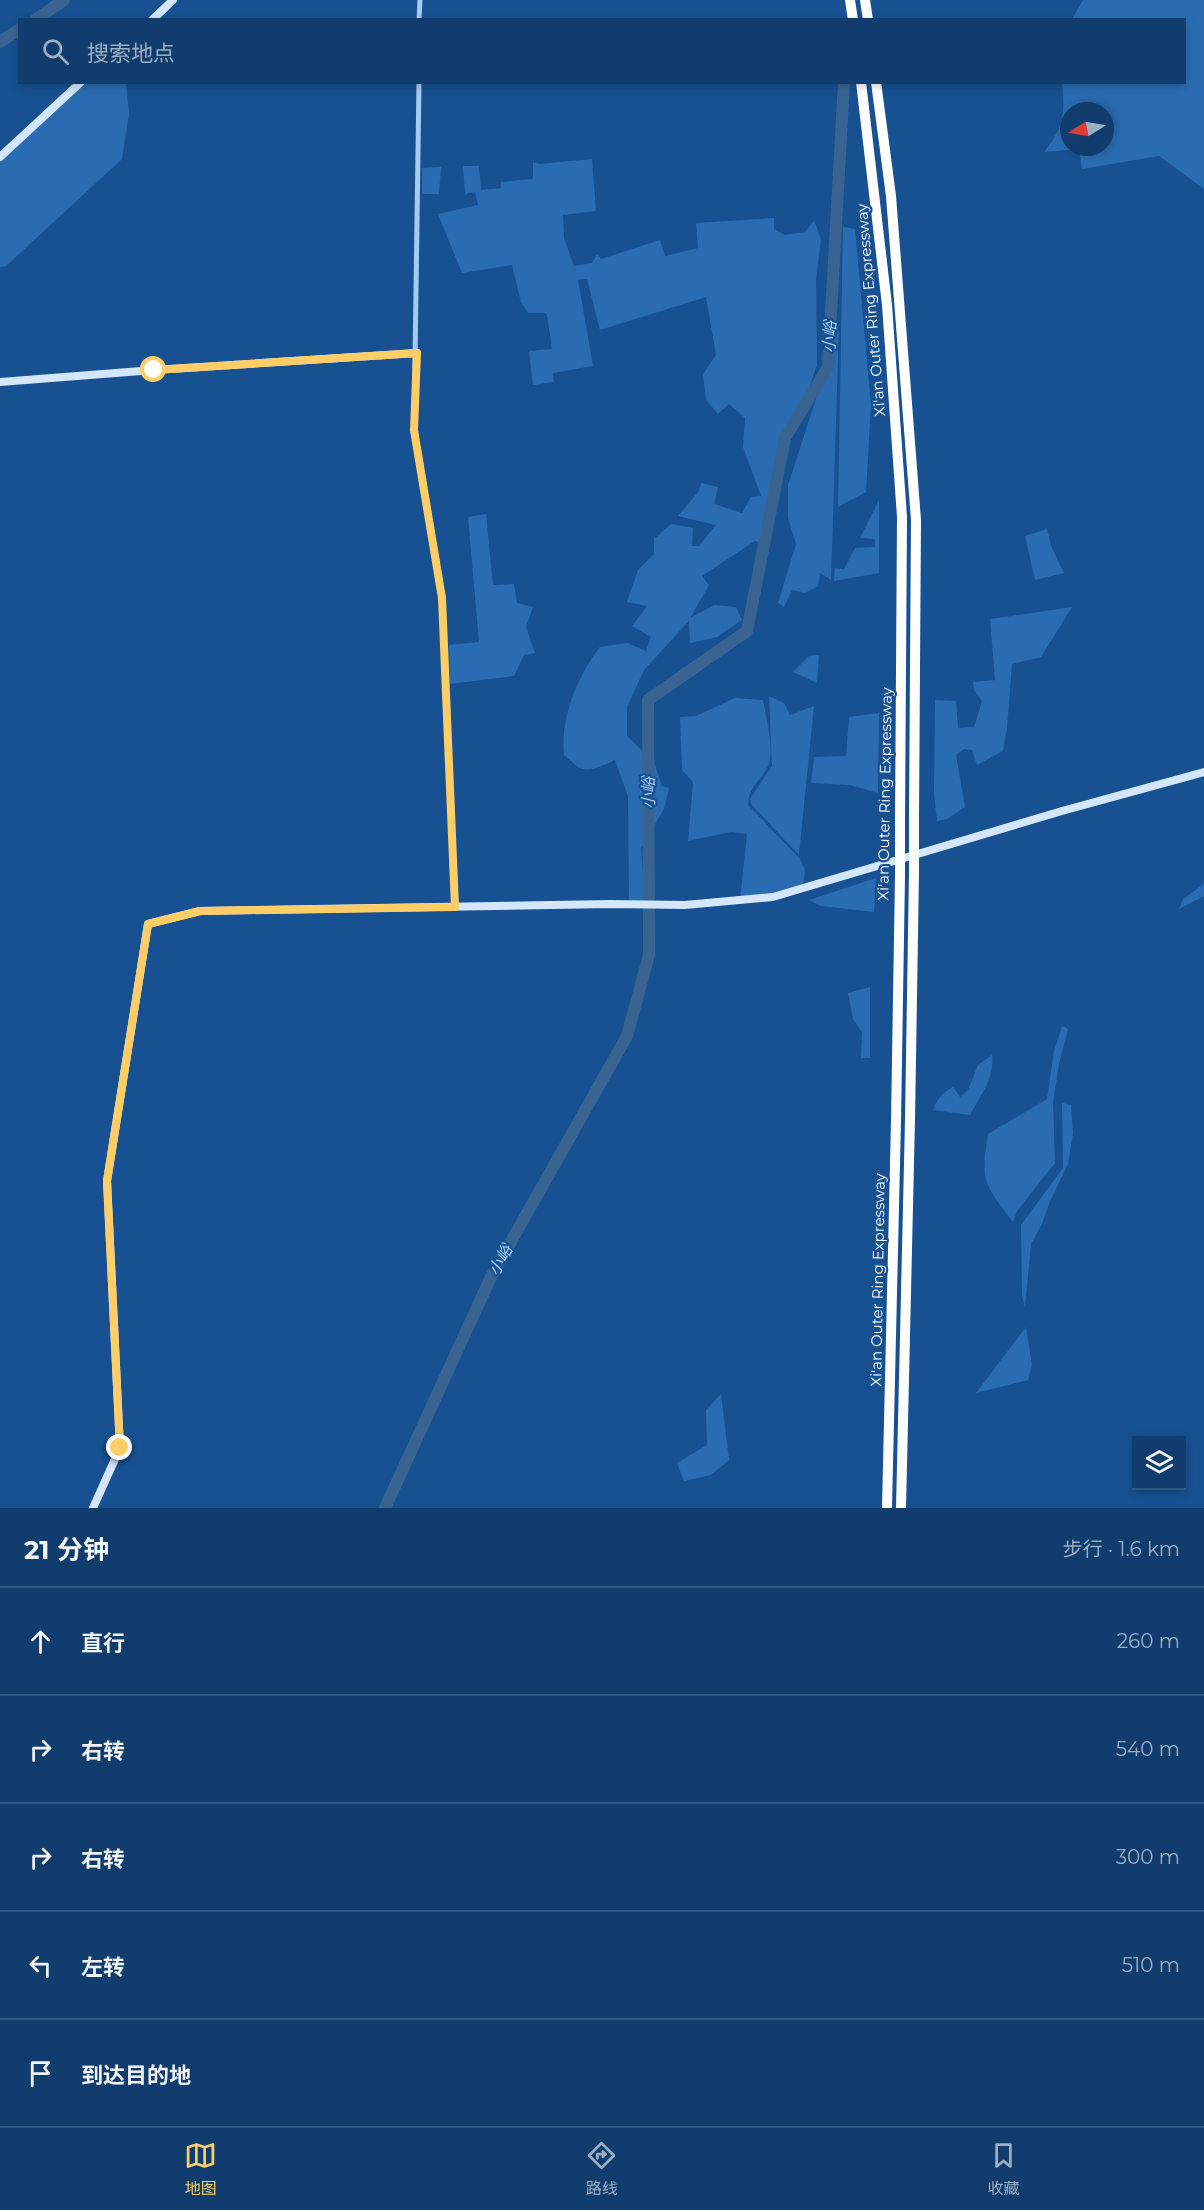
<!DOCTYPE html>
<html lang="zh">
<meta charset="utf-8">
<style>
:root{--surface:#113d6e;--page:#1a4473;--text:#f1f3f6;--muted:#9caec2;--line:#305681;--accent:#ffcd65}
body{margin:0;font-family:Montserrat,"Noto Sans SC",sans-serif;background:var(--page);color:var(--text)}
.controls{position:absolute;right:18px;bottom:18px;display:grid;overflow:hidden;border-radius:0px;box-shadow:0 3px 9px #0003}
.controls button{width:54px;height:54px;display:grid;place-items:center;padding:0;border:0;border-bottom:2px solid var(--line);background:var(--surface);color:var(--text);font:30px sans-serif}
.compass{position:absolute;left:1060px;top:102px;width:54px;height:54px;border-radius:50%;background:var(--surface);box-shadow:0 3px 9px #0003;rotate:259deg}
.stop{position:absolute;width:18px;height:18px;margin:-14px;border:4px solid #ffcd65;border-radius:50%;background:#fff}
.stop.end{background:#ffcd65;border-color:#fff;box-shadow:0 2px 6px #0008}
.list{margin:0;padding:0;list-style:none}
h2{display:flex;justify-content:space-between;align-items:center;height:78px;margin:0;padding:0 24px;font-size:26px}
h2 small{font-size:20px;font-weight:400;color:var(--muted)}
.list li{display:grid;grid-template-columns:39px 1fr auto;gap:18px;align-items:center;box-sizing:border-box;height:108px;padding:0 24px;border-top:2px solid var(--line)}
.list b{display:block;font-size:22px;white-space:nowrap}
.list em{font-size:20px;font-style:normal;color:var(--muted)}
.icon{flex:none;width:33px;height:33px;fill:none;stroke:currentColor;stroke-width:2;stroke-linecap:round;stroke-linejoin:round}
.map{position:relative;flex:none;width:1204px;height:1508px;overflow:hidden}
.search{position:absolute;background:var(--surface);box-shadow:0 3px 9px #0003;left:18px;right:18px;top:18px;height:66px;display:flex;align-items:center;gap:15px;box-sizing:border-box;padding:0 21px;border-radius:0px;color:var(--muted);font-size:22px}
.sheet{height:618px;background:var(--surface)}
nav{display:flex;justify-content:space-around;align-items:center;box-sizing:border-box;height:84px;border-top:2px solid var(--line);background:var(--surface);font-size:16px;color:var(--muted)}
nav a{display:grid;justify-items:center;gap:3px}
nav .on{color:var(--accent)}
.map>svg:first-child{display:block}
.green{fill:#2a6cb1;fill-rule:evenodd}
.lines{fill:none;stroke-linecap:round;stroke-linejoin:round}
.river{stroke:#396492;stroke-width:12}
.street{stroke:#a6caf0;stroke-width:5}
.secondary{stroke:#d4e6fb;stroke-width:8}
.highway{stroke:#fff;stroke-width:10}
.highway-bridge{stroke:#fff;stroke-width:10}
.route{stroke:#ffcd65;stroke-width:8}
.labels{text-anchor:middle;stroke-width:4.5;stroke-linejoin:round;paint-order:stroke}
.street-label{font-size:15px;fill:#fff;stroke:#175192}
.water-label{font-size:16px;font-style:italic;fill:#b2d4f7;stroke:#175192}
</style>
<div class="map">
<svg width="1204" height="1508" viewBox="0 0 1204 1508">
<rect width="100%" height="100%" fill="#175192"/>
<!-- green -->
<g class="green">
<path d="M1083,0H1204V189L1159,156L1082,169L1079,149L1044,152C1064,127 1065,114 1062,83L1184,82V20L1072,19ZM1069,111H1105V147H1069Z"/>
<path d="M85,83H126L129,114L122,159L6,266L0,267V161Z"/>
<path d="M592,159L596,211L563,215L564,238L574,266L592,263L597,254L601,259L660,240L665,256L698,248L696,223L774,218V229L785,235L805,232L814,220L821,239L816,279L817,365L780,468L769,528V545L755,541L702,576L709,585L690,618L714,605L736,607L742,620L717,637L690,643L689,621L644,670L627,707V736L654,762L662,786L669,788L664,809L641,848L645,901L629,902L628,796L615,760C606,764 588,774 578,767C575,765 569,759 564,755C560,718 578,675 600,647L627,643L646,651L651,637L632,626L647,606L627,602L638,570L654,554V539L671,524L693,528L692,546H699L716,525L678,516L699,491L701,483L718,487L714,504L742,513L751,497L761,496L743,447L745,418L729,404L718,414L706,400L703,374L716,355L706,297L600,330L587,279L578,280L593,366L553,373L554,382L533,385L529,351L552,349L547,315L545,313H528L521,302L512,265L462,273L438,214L478,205L475,192L465,194L463,166H479L481,190L501,188V182L533,179V162L539,164Z"/>
<path d="M441,167L439,194H422V168Z"/>
<path d="M843,227L855,229L871,405L866,492L838,507Z"/>
<path d="M839,328L831,580L820,573L818,586L805,593L792,590L784,607L778,603L796,544L788,518V485Z"/>
<path d="M879,500V573L834,581L835,568L844,569L855,548L875,547V539L860,538Z"/>
<path d="M486,514L493,585L514,584L517,603L533,607L526,627L535,653L524,655L514,676L450,684L449,645L479,642L468,517Z"/>
<path d="M1047,529L1051,546L1064,573L1035,580L1025,536Z"/>
<path d="M1072,607L1041,657L1012,664L1007,728L1003,751L977,765L972,750L964,749L956,755L965,807L947,819L937,821L934,794L935,700L956,701L958,728L974,727L982,701L974,690L973,682L995,680L990,619Z"/>
<path d="M819,655L817,683L793,672L809,656Z"/>
<path d="M769,696L784,703L790,715L814,706L799,855L752,805L750,799L772,766Z"/>
<path d="M735,698L763,700C766,715 773,746 770,760C767,777 748,784 748,805L800,859L805,870L803,887L740,900L747,834L731,832L688,841L693,782L682,770L680,717L696,716Z"/>
<path d="M879,713L878,793L850,785L811,783L814,757L846,756L849,717Z"/>
<path d="M876,878L874,912L821,906L809,900Z"/>
<path d="M1204,884V896L1179,909L1183,899Z"/>
<path d="M870,987V1058H861L862,1032L853,1019L848,993Z"/>
<path d="M1062,1026L1068,1029L1059,1064L1053,1102L1055,1163L1017,1211L1013,1222C985,1185 980,1182 988,1134L1047,1099L1054,1051Z"/>
<path d="M992,1055C995,1078 980,1096 970,1115L933,1110C937,1099 943,1092 953,1087L960,1097L968,1090L978,1065Z"/>
<path d="M1062,1103L1071,1105L1073,1133L1068,1164L1050,1201L1042,1224L1031,1244L1025,1307L1022,1296L1021,1225L1063,1168Z"/>
<path d="M1026,1327L1032,1365L1028,1380L976,1393Z"/>
<path d="M721,1394L729,1460L711,1475L684,1481L677,1463L707,1445L706,1410Z"/>
</g>
<g class="lines">
<!-- river -->
<g class="river">
<path d="M35,20L64,0"/>
<path d="M0,42L20,29"/>
<path d="M385,1508L491,1277L627,1036L649,955L648,700L747,631L785,438L828,367L844,82"/>
</g>
<!-- street -->
<g class="street">
<path d="M419,20L420,0"/>
<path d="M419,82L414,430L442,598L455,907"/>
</g>
<!-- secondary -->
<g class="secondary">
<path d="M152,20L173,0"/>
<path d="M0,157L81,82"/>
<path d="M0,382L154,370L417,353"/>
<path d="M93,1508L120,1448L107,1181L148,924L200,911L610,904L685,905L773,897L1062,811L1204,772"/>
</g>
<!-- highway -->
<g class="highway">
<path d="M850,0L853,20"/>
<path d="M865,0L868,20"/>
<path d="M861,82L887,305L902,517L900,822"/>
<path d="M876,82L891,196L916,520L914,817"/>
<path d="M887,1508L896,1121L900,876"/>
<path d="M901,1508L910,1120L914,872"/>
</g>
<!-- highway-bridge -->
<g class="highway-bridge">
<path d="M914,872V817"/>
<path d="M900,876V822"/>
</g>
</g>
<g class="lines">
<!-- route -->
<path class="route" d="M120,1448L107,1181L148,924L200,911L455,907L442,598L414,430L417,353L154,370"/>
</g>
<g class="labels">
<!-- street labels -->
<g class="street-label">
<text transform="translate(871 310) rotate(-95)" y="5">Xi'an Outer Ring Expressway</text>
<text transform="translate(885 794) rotate(-89)" y="5">Xi'an Outer Ring Expressway</text>
<text transform="translate(878 1280) rotate(-89)" y="5">Xi'an Outer Ring Expressway</text>
</g>
<!-- water labels -->
<g class="water-label">
<text transform="translate(829 337) rotate(-87)" y="6">小峪</text>
<text transform="translate(648 793) rotate(-90)" y="6">小峪</text>
<text transform="translate(500 1260) rotate(-61)" y="6">小峪</text>
</g>
</g>
</svg>
<div class="controls">
<button><svg class="icon" aria-label="layers" viewBox="0 0 24 24"><path d="M12 4l9 5-9 5-9-5zM3 14l9 5 9-5"/></svg></button>
</div>
<svg class="compass" viewBox="-18 -18 36 36"><path d="M0-13l5 13h-10z" fill="#e53935"/><path d="M0 13l5-13h-10z" fill="#9caec2"/></svg>
<div class="stop" style="left:154px;top:370px"></div>
<div class="stop end" style="left:120px;top:1448px"></div>
<div class="search"><svg class="icon" aria-label="search" viewBox="0 0 24 24"><circle cx="10" cy="10" r="6"/><path d="M15 15l6 6"/></svg>搜索地点</div>
</div>
<section class="sheet">
<h2>21 分钟<small>步行 · 1.6 km</small></h2>
<ul class="list">
<li><svg class="icon" aria-label="ahead" viewBox="0 0 24 24"><path d="M12 20V5M6 11l6-6 6 6"/></svg><div><b>直行</b></div><em>260 m</em></li>
<li><svg class="icon" aria-label="right" viewBox="0 0 24 24"><path d="M7 20v-9h11M14 6l5 5-5 5"/></svg><div><b>右转</b></div><em>540 m</em></li>
<li><svg class="icon" aria-label="right" viewBox="0 0 24 24"><path d="M7 20v-9h11M14 6l5 5-5 5"/></svg><div><b>右转</b></div><em>300 m</em></li>
<li><svg class="icon" aria-label="left" viewBox="0 0 24 24"><path d="M17 20v-9H6M10 6l-5 5 5 5"/></svg><div><b>左转</b></div><em>510 m</em></li>
<li><svg class="icon" aria-label="arrive" viewBox="0 0 24 24"><path d="M6 21V4h12l-3 4 3 4H6"/></svg><div><b>到达目的地</b></div></li>
</ul>
</section>
<nav>
<a class="on"><svg class="icon" aria-label="map" viewBox="0 0 24 24"><path d="M3 6l6-2 6 2 6-2v14l-6 2-6-2-6 2zM9 4v14M15 6v14"/></svg>地图</a>
<a><svg class="icon" aria-label="directions" viewBox="0 0 24 24"><path d="M12 3l9 9-9 9-9-9zM9 14v-3h6M13 9l2 2-2 2"/></svg>路线</a>
<a><svg class="icon" aria-label="saved" viewBox="0 0 24 24"><path d="M7 4h10v16l-5-4-5 4z"/></svg>收藏</a>
</nav>
